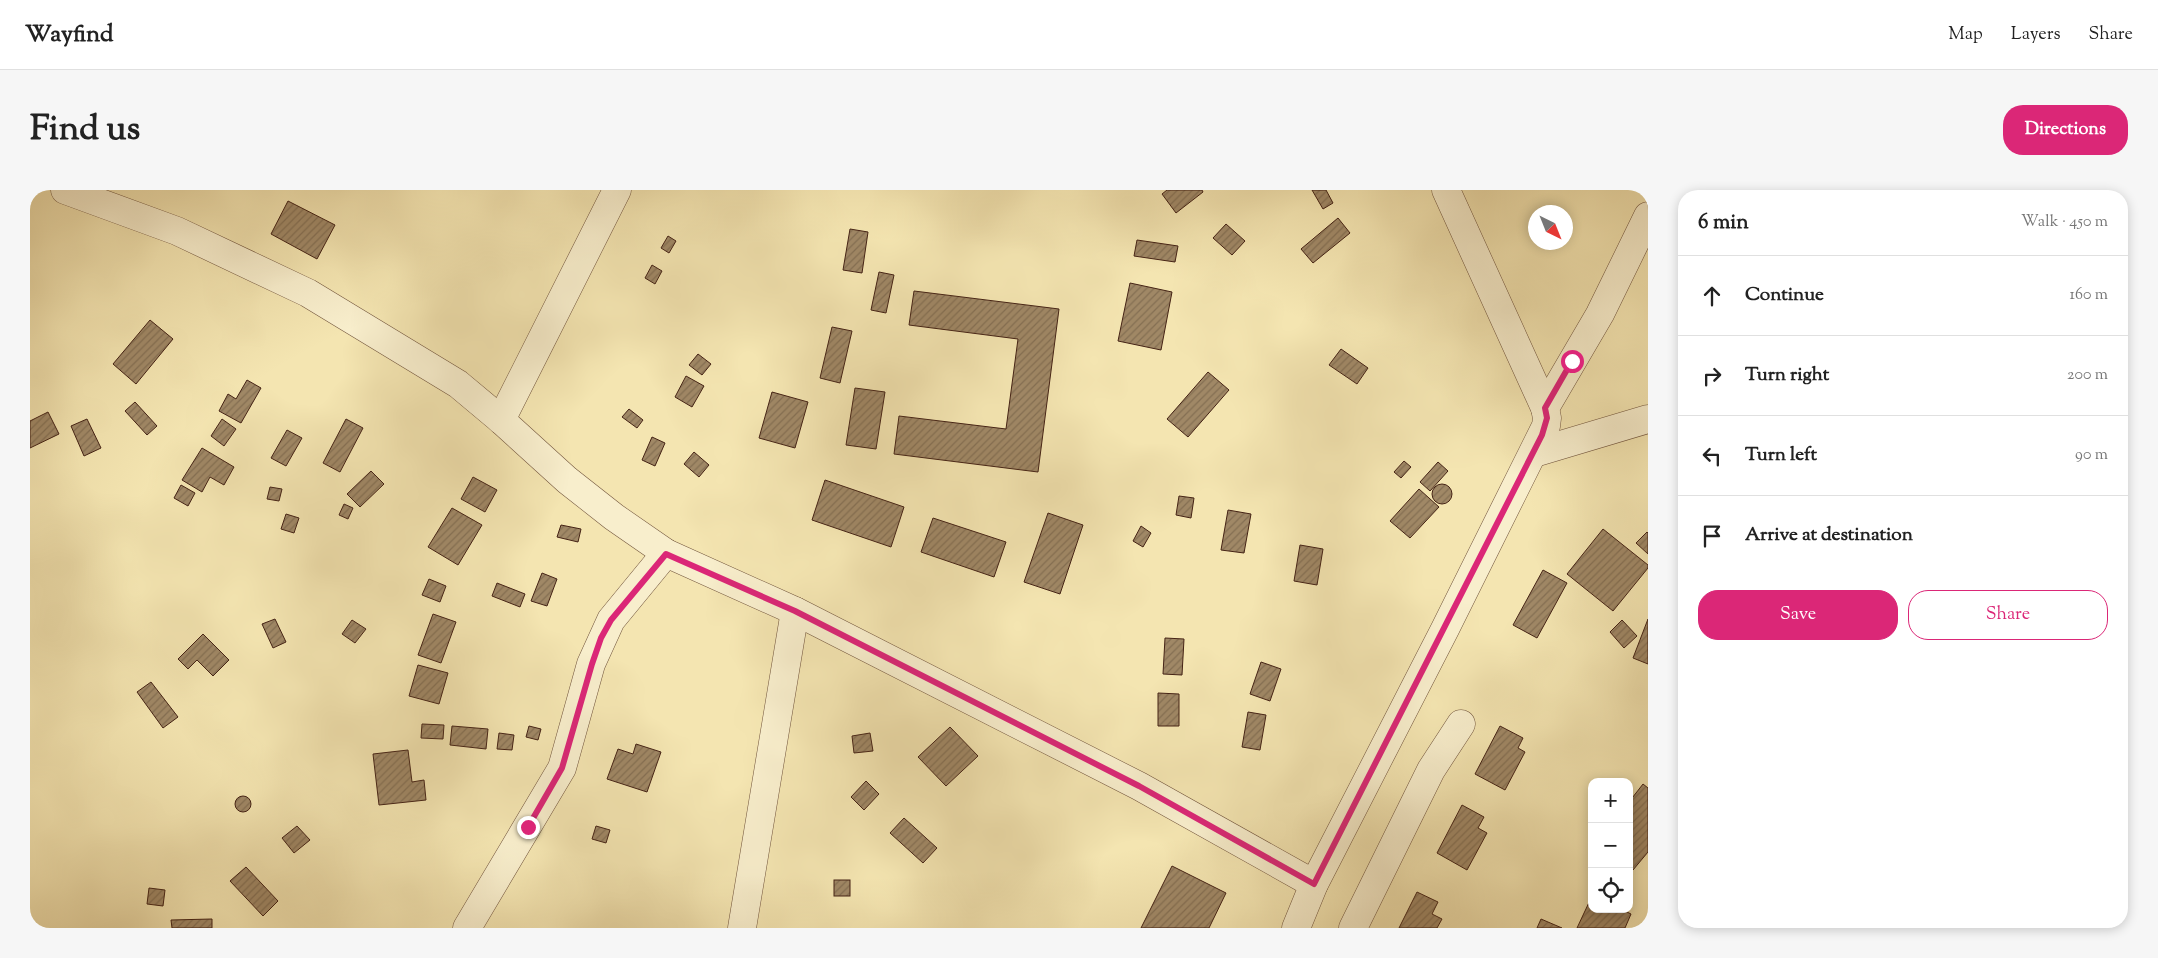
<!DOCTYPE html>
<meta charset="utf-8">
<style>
:root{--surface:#fff;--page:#f6f6f6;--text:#222;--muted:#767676;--line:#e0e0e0;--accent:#db2777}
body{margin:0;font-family:"Sorts Mill Goudy",serif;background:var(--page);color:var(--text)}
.controls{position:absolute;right:15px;bottom:15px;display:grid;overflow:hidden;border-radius:10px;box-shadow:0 2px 12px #0003}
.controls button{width:45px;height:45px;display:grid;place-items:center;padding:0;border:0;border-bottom:1px solid var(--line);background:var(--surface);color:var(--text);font:25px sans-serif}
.compass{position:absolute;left:1498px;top:15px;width:45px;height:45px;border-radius:50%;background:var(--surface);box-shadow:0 2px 12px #0003;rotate:137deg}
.stop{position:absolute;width:15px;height:15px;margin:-11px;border:4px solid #db2777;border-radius:50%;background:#fff}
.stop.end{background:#db2777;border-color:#fff;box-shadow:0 1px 5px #0008}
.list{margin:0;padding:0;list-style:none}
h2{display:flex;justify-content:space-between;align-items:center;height:65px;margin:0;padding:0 20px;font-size:21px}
h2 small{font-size:16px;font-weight:400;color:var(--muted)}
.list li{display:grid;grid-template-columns:32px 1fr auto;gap:15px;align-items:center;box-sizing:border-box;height:80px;padding:0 20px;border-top:1px solid var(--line)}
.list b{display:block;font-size:19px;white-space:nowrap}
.list em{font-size:16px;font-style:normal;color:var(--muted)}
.actions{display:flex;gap:10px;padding:15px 20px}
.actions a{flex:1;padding:11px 0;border:1px solid var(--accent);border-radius:20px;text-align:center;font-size:18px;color:var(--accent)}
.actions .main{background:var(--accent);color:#fff}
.icon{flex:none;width:28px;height:28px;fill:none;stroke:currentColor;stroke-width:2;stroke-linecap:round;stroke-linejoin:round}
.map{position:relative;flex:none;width:1618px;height:738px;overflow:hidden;border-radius:20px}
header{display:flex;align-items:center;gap:30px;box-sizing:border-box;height:70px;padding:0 25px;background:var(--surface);border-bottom:1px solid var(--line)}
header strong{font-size:24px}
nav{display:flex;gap:28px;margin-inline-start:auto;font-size:18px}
.intro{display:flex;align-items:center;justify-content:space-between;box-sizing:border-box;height:120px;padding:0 30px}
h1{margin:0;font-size:35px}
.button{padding:12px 22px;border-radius:20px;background:var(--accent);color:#fff;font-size:18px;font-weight:700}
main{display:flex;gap:30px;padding:0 30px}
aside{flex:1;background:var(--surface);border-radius:20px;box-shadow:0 2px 12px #0003}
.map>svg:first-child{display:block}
.building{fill:url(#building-hatch);stroke:#452315}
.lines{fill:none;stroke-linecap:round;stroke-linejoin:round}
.minor-casing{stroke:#71543c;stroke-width:29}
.minor{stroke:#f8eecc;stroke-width:28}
.route{stroke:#db2777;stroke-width:6}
</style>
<header>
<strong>Wayfind</strong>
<nav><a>Map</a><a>Layers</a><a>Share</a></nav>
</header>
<div class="intro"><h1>Find us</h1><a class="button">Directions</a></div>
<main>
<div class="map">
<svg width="1618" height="738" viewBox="0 0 1618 738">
<defs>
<pattern id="building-hatch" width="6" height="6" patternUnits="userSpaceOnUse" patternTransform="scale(1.25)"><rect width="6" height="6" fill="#a08866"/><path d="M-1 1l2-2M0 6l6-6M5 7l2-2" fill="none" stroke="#846f53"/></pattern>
</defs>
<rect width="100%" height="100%" fill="#f4e5b1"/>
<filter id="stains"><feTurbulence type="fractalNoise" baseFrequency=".004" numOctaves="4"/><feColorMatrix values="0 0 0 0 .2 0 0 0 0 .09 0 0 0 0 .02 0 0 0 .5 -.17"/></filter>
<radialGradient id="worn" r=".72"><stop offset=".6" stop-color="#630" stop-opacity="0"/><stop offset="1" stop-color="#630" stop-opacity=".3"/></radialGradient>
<!-- building -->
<g class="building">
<path d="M1137,0H1172L1173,2L1146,23L1132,4Z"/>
<path d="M1282,0H1296L1303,13L1293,19Z"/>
<path d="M258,11L305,35L287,69L241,44Z"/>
<path d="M1308,28L1320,43L1283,73L1271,59Z"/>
<path d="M1196,34L1215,51L1202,65L1183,48Z"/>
<path d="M820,39L838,42L832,83L813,80Z"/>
<path d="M638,46L646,51L639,63L631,58Z"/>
<path d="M1107,50L1148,56L1145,72L1104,66Z"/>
<path d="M622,75L632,81L625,94L615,88Z"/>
<path d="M849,82L864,85L856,123L841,120Z"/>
<path d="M1100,93L1142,102L1131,160L1088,151Z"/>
<path d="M884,101L1029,119L1008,282L864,264L869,226L976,239L988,149L879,135Z"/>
<path d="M120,130L143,149L106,194L83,174Z"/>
<path d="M802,137L822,141L810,193L790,188Z"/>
<path d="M1311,159L1338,178L1327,194L1299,175Z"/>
<path d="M668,164L681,174L672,185L659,175Z"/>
<path d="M1178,182L1199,200L1158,247L1137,229Z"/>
<path d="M656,186L674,196L662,217L645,207Z"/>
<path d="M217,190L231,198L211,233L189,221L198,204L206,209Z"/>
<path d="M825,198L855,202L846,259L816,255Z"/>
<path d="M742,202L778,212L765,258L729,248Z"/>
<path d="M105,212L127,236L117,245L95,221Z"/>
<path d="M599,219L613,230L607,238L592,227Z"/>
<path d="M18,222L29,244L0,258V231Z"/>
<path d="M57,229L71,258L54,266L41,236Z"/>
<path d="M192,229L206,239L194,256L181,246Z"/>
<path d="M316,229L333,238L310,282L293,273Z"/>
<path d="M257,240L272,248L256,276L241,268Z"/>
<path d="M622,247L635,253L625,276L612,270Z"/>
<path d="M172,258L204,277L194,295L180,287L172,302L152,290Z"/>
<path d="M664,262L679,275L669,287L654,274Z"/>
<path d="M1374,271L1381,277L1371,288L1364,282Z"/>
<path d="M1408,272L1418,281L1400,301L1390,292Z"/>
<path d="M341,281L354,294L330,317L317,304Z"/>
<path d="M443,287L467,300L455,322L431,309Z"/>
<path d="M795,290L874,317L861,357L782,330Z"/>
<circle cx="1412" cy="304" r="10"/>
<path d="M151,295L165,303L158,316L144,308Z"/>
<path d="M240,297L252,299L249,311L237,309Z"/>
<path d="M1389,299L1409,317L1380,348L1360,331Z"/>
<path d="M1149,306L1164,308L1161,328L1146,325Z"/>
<path d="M314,314L323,318L318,329L309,325Z"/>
<path d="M422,318L452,335L428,375L398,357Z"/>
<path d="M1198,320L1221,324L1214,363L1191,360Z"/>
<path d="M1018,323L1053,335L1030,404L994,392Z"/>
<path d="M256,324L269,328L264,343L251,339Z"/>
<path d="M903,328L976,352L964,387L891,362Z"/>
<path d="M531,335L551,339L548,352L527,347Z"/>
<path d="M1111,336L1121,343L1113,357L1103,351Z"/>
<path d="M1573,339L1618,375V378L1583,421L1537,384Z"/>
<path d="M1617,342L1618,343V364L1606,353Z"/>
<path d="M1270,355L1293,359L1287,395L1264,391Z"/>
<path d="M1513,380L1537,393L1507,448L1483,435Z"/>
<path d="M512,383L527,389L517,416L501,411Z"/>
<path d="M399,389L416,396L410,412L392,405Z"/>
<path d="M467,393L495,404L490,417L462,406Z"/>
<path d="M403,424L426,432L411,473L388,465Z"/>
<path d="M245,429L256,452L243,458L232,434Z"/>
<path d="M1618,429V474L1603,468Z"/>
<path d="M322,430L336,439L325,453L312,444Z"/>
<path d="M1592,430L1607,446L1594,458L1580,442Z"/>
<path d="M173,444L199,470L183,486L167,470L158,479L148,469Z"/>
<path d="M1135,448L1154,449L1152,485L1133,484Z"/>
<path d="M1231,472L1251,479L1240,511L1220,504Z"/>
<path d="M388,475L418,483L409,514L379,506Z"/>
<path d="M121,492L148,527L133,538L107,502Z"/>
<path d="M1128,503L1149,504V536H1128Z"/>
<path d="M1218,522L1236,525L1230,560L1212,557Z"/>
<path d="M392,534L414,535L413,549L391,548Z"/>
<path d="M422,536L458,539L456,559L420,555Z"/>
<path d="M499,536L511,539L508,550L496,547Z"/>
<path d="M1470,536L1493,548L1488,558L1495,562L1475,600L1445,584Z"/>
<path d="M920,537L948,566L916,596L888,567Z"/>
<path d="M469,543L484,545L482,560L467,559Z"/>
<path d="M840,543L843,561L824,563L822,546Z"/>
<path d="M606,554L631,562L617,602L577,589L588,559L603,564Z"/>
<path d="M378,560L382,592L394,590L396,610L349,615L343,564Z"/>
<path d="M836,591L849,604L834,620L821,607Z"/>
<path d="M1613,594L1618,598V662L1603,680L1599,678V612Z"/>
<circle cx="213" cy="614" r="8"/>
<path d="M1432,615L1454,627L1448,638L1457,643L1437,680L1407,663Z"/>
<path d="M874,628L907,658L893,673L860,643Z"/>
<path d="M267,636L280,650L264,663L252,648Z"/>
<path d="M566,636L580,640L576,653L562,649Z"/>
<path d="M1142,676L1196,703L1179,738H1111Z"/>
<path d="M216,677L248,711L233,726L200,691Z"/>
<rect x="804" y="690" width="16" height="16"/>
<path d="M119,698L135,700L133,716L117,714Z"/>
<path d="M1387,702L1408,712L1402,724L1412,729L1407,738H1369Z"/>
<path d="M1562,706V719H1591L1601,724L1595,738H1547Z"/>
<path d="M182,729V738H142L141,730Z"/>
<path d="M1511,729L1532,738H1507Z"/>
</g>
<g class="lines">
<defs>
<g id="minor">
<path d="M35,0L147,41L278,103L428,194L471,230L537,290L584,327L636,363L765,421L1109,596L1284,694"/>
<path d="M1515,218L1570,124L1618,26"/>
<path d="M471,230L587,0"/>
<path d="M1504,263L1618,229"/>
<path d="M437,738L532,578L561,474L581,430L636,363"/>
<path d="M712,738L765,421"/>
<path d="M1266,738L1284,694L1415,439L1516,236L1517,228L1515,218L1416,0"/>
<path d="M1323,738L1401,580L1431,534"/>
</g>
</defs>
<!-- minor casing -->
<use href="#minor" class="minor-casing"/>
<!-- minor -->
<use href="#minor" class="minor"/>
</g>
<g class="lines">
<!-- route -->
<path class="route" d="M498,637L532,578L562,474L571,448L581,430L636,364L765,421L1109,596L1284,694L1512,245L1517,228L1515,218L1542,171"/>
</g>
<rect width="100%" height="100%" filter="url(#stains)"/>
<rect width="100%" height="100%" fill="url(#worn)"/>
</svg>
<div class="controls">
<button>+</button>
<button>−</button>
<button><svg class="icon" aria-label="locate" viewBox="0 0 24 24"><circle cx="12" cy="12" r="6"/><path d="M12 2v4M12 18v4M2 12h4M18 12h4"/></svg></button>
</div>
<svg class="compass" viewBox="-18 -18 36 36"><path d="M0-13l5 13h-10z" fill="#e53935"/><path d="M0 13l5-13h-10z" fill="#767676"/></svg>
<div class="stop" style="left:1542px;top:171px"></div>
<div class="stop end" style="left:498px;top:637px"></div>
</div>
<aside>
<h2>6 min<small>Walk · 450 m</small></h2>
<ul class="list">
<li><svg class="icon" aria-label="ahead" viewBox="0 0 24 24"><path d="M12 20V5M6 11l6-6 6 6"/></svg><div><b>Continue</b></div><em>160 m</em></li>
<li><svg class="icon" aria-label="right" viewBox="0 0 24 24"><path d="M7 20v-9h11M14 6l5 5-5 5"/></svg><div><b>Turn right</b></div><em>200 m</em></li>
<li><svg class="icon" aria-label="left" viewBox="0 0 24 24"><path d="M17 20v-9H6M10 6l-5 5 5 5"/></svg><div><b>Turn left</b></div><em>90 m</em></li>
<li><svg class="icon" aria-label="arrive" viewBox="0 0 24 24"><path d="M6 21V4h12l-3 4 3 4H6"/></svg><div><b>Arrive at destination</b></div></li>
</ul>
<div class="actions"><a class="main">Save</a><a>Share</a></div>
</aside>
</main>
